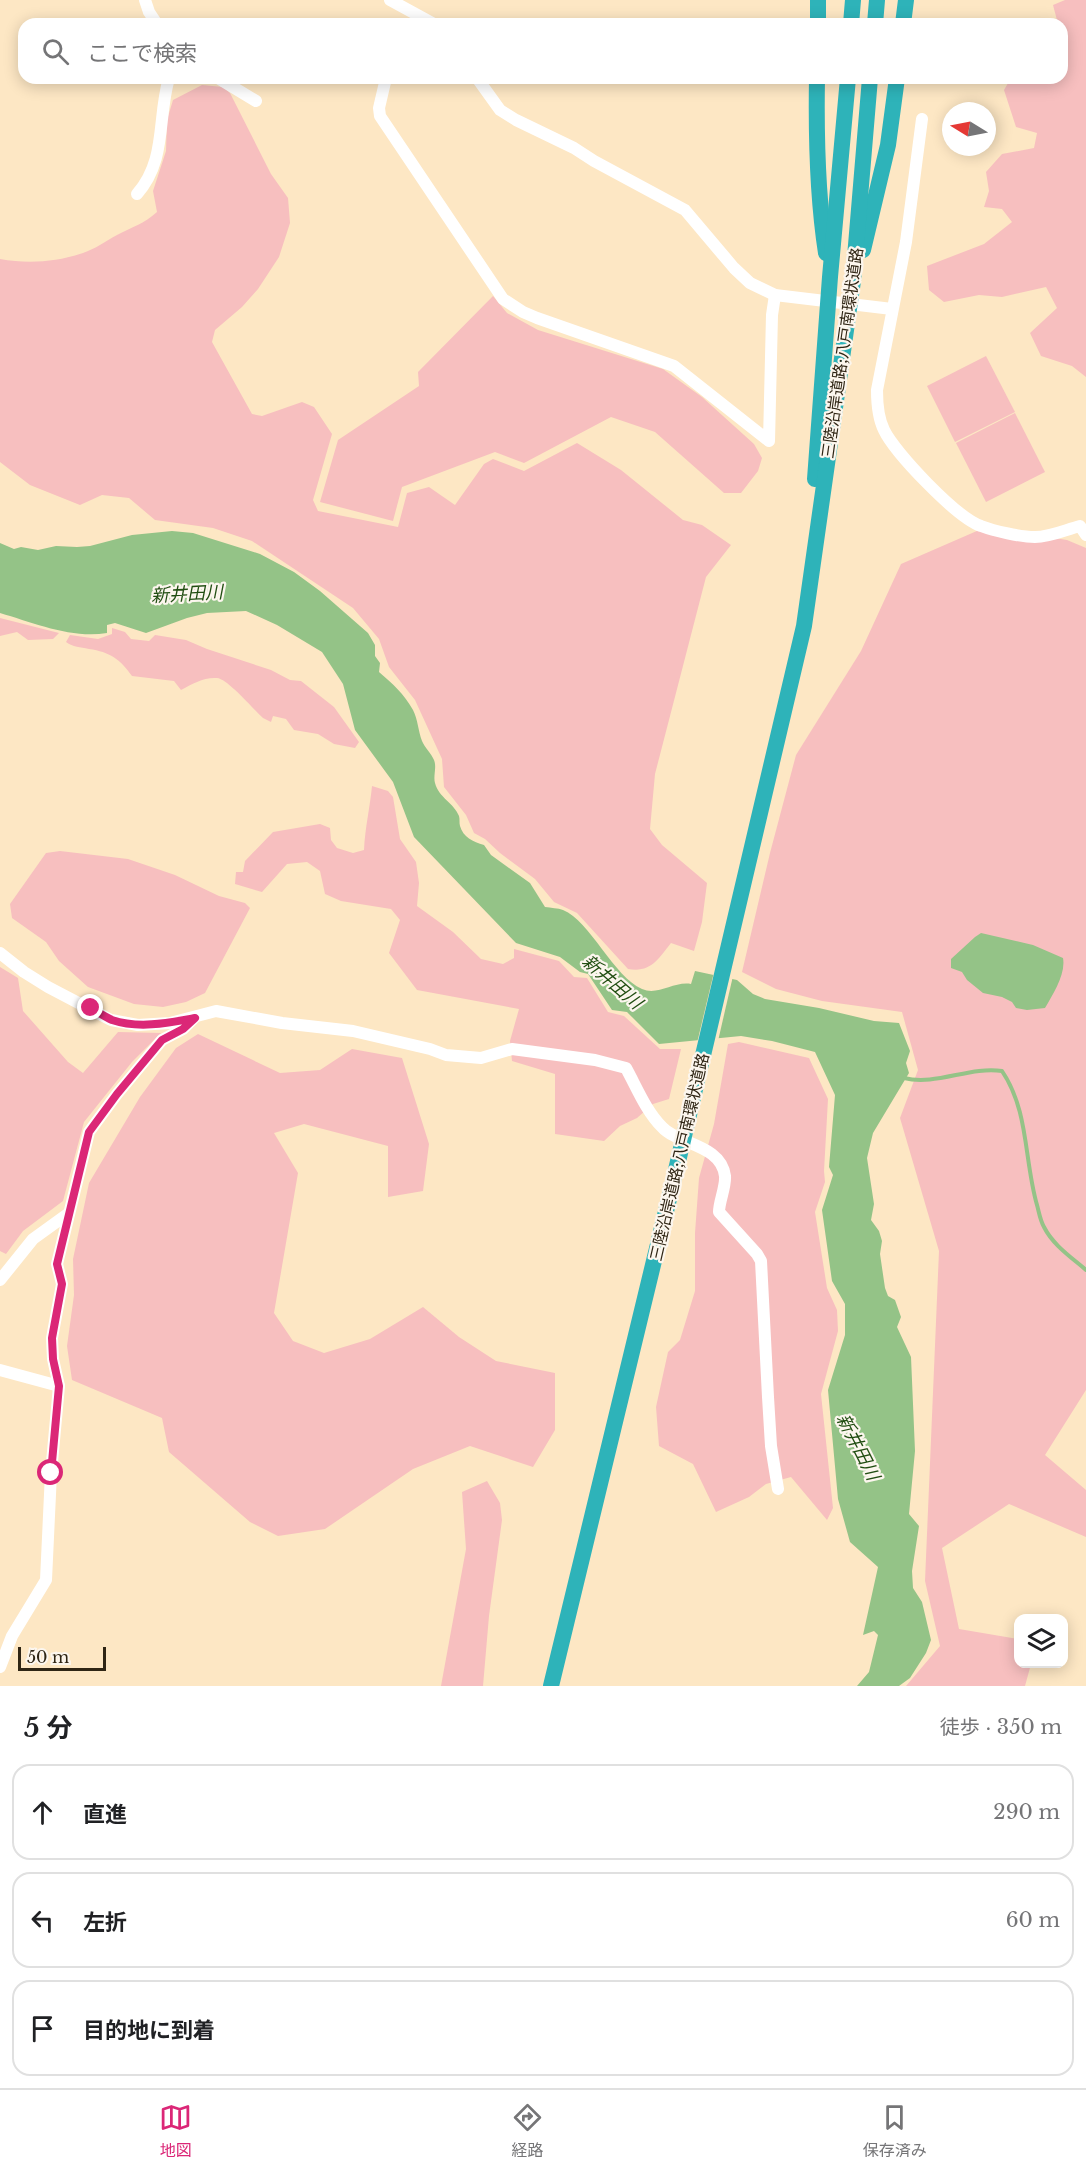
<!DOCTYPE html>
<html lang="ja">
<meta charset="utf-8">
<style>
:root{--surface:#fff;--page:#f6f6f6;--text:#202124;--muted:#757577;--line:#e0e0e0;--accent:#db2777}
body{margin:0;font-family:"Libre Baskerville","Noto Sans JP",serif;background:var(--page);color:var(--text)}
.controls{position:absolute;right:18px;bottom:18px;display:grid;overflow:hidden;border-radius:12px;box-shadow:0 3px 15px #0003}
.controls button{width:54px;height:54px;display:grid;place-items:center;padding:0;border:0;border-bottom:2px solid var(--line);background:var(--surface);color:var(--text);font:30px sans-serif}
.compass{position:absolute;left:942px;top:102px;width:54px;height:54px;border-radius:50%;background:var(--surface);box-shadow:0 3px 15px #0003;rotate:280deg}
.scale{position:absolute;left:18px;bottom:15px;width:88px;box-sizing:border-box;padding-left:6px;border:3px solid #2f2514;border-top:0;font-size:16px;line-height:21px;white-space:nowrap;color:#2f2514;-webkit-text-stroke:4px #fcf6ee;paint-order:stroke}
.stop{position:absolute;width:18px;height:18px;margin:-14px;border:4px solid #db2777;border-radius:50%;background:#fff}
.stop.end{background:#db2777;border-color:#fff;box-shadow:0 2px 6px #0008}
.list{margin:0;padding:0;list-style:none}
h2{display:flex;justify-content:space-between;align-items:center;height:78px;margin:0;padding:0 24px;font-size:26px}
h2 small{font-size:20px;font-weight:400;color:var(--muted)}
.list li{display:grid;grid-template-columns:39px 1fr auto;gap:18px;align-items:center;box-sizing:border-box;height:96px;margin:0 12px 12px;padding:0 12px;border:2px solid var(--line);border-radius:18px}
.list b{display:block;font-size:22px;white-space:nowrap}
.list em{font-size:20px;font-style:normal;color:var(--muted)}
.icon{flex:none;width:33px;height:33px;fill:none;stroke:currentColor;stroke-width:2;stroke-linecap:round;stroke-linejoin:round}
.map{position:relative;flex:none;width:1086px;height:1686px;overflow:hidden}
.search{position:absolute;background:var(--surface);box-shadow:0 3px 15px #0003;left:18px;right:18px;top:18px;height:66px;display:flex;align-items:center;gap:15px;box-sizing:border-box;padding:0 21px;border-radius:18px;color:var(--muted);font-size:22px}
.sheet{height:402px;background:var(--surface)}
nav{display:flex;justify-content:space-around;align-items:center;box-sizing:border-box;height:84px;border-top:2px solid var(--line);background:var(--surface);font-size:16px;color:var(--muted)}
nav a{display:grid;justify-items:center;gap:3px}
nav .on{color:var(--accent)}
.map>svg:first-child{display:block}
.green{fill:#f7bfbf}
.water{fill:#94c387}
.pier{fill:#fde7c4}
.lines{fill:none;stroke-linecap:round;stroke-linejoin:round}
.stream{stroke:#94c387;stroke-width:4}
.minor{stroke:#fff;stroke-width:12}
.highway{stroke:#2eb3b9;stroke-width:16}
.route{stroke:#db2777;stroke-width:8}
.labels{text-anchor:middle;stroke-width:4.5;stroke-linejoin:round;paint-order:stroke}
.street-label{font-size:16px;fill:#2f2514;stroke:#fcf6ee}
.water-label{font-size:18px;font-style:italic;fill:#214e12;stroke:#fcf6ee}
</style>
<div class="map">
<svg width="1086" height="1686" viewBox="0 0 1086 1686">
<rect width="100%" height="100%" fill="#fde7c4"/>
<!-- green -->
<g class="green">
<path d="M1065,0H1086V377L1072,366L1041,356L1030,333L1057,308L1046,287L1002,297L979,295L944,302L929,290L927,266L984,244L1012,222L1002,209L984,207L989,191L986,172L1002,154L1034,148L1037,133L1016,127L1004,90L1011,78H1062V49L1064,48L1062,24H1058L1053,5Z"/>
<path d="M202,85L223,87L230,93L271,174L288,198L290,223L279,257L258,289L242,307L215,330L212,342L252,414L262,416L302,402L314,407L332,434L313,500L318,511L398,527L407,493L429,487L455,505L484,464L493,459L524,471L577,443L621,470L683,520L702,525L731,545L706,577L655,774L650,829L662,845L707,883L702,922L694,951L671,943C658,959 651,973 628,969L577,913L554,902L535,879L500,853L485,839L474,833L466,815L444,787L442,759L415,700L389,667L379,639L353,608L252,541L213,528L155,520L129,498L102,495L80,505L30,485L0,462V259C28,264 57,262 83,253C95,249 106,241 117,235C132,227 144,224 157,212L153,191L166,151L167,120L173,100Z"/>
<path d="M493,296L507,313L538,330L663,369L702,397L754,444L762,458L758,471L741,493H724L655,432L611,417L524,463L495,452L402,487L393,521L320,502L338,440L419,386L418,372Z"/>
<path d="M986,356L1015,412L955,442L927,386Z"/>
<path d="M1015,413L1045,472L986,502L956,443Z"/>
<path d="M986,527L1067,540L1086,548V1390L1045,1455L1086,1490V1537L1009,1504L942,1548L959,1629L1018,1639V1664H1031L1025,1686H906L940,1646L925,1581L939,1251L900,1118L918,1070L902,1012L822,1001L776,989L742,972L770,853L796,755L861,651L901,564Z"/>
<path d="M0,618L59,633L53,639L28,640L17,632L0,636Z"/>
<path d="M112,628L125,632L131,639L149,641L155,635L186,640L207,649L271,670L290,680L301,681L334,707L359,742L355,748L334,744L318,734L294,730L286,719L273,716L271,722L263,718C254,710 228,679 217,678C204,677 192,684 181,690L174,681L132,676C120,659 110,652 89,649C80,647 73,647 66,642L70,635L98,639L112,634Z"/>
<path d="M372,786L388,791L393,797L400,839L416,862L419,883L417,906L453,932L481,959L503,964L514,958V949L559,961L574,977L587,978L608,1012L624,1016L660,1049H681L669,1099L653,1104L637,1118L620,1126L604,1141L555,1134V1074L512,1061L510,1041L519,1009L417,990L389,953L400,920L391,909L341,901L325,894L320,871L307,862L287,864L262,892L235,884L236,872H243L245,861L273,832L320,824L330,828L331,840L337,848L353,853L364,850C365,828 370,807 372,786Z"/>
<path d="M60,851L128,859L175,875L219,896L245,903L250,908L205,993L186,1002L163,1007L134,1004L88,987L59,961L46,942L12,918L10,904L46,853Z"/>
<path d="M0,967L18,978L23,1011L68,1062L83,1073L118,1032L161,1033L132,1062L84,1122L63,1201L23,1231L6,1254L0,1251Z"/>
<path d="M198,1034L280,1073L320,1070L352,1049L402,1058L429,1144L423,1191L388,1197V1146L304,1124L274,1133L298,1173L274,1313L293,1341L324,1353L370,1339L423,1307L459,1337L496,1361L555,1373V1430L533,1467L470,1446L413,1469L325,1529L278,1536L250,1522L169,1452L162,1418L72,1380L67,1346L74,1295L73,1259L89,1183L140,1097L176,1048Z"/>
<path d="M739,1042L809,1058L828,1099L824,1171L825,1182L815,1212L827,1288L837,1310L838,1331L821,1394L833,1508L827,1520L791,1477L766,1484L749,1497L716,1512L693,1464L659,1446L656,1407L668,1352L680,1340L695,1291V1233L699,1178L714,1124L728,1044Z"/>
<path d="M487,1481L500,1503L502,1520L489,1616L483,1686H441L466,1549L462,1492Z"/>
</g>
<!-- water -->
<g class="water">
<path d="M172,531L193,533L260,554L294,572L320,591L368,633L375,645V656L380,663L379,672C393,684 404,694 413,710C418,720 418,730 422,741C425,748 431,753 434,760C437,767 433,776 435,783C439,798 454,803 459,816C460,819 459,823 460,826C463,837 473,842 484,845L491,855L530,883L545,907C551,908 558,908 563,910C590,921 614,977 642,989C658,996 674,981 691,984L695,971L737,980L753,994L765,999L819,1008L874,1021L899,1023L910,1051L906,1063L909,1073L873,1133L867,1158L874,1204L871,1220L879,1231L882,1241L880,1254L885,1288L888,1296L895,1300L901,1317L897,1327L911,1357L915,1451L909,1514L919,1526L912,1571L913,1588L922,1602L931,1640L926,1653L910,1678L899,1686H857L869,1672L878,1635L874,1631L863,1635L878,1567L850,1542L838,1499L828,1390L845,1335V1304L832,1281L822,1210L833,1175L829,1167L835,1095L815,1052L772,1041L741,1036L659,1044L627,1012L612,1010L588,974L580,972L560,957L516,943L414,837L393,782L355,730L343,684L322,652L277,625L246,611L207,613L187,618L146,633L115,623L107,625V633C72,639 34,623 0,613V543L14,549L21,547L38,550L56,546L77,547L90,546L132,535Z"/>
<path d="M981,933L1033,945L1063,958C1066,974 1053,994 1045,1008L1027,1010L1016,1008L1012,1002L1002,997L983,993L967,980L962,972L951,968V959L975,937Z"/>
</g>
<!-- pier -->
<path class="pier" d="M714,972L733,976L718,1041L697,1043Z"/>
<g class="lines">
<!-- stream -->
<path class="stream" d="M904,1078C936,1086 970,1066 1002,1071C1029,1111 1024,1160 1037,1205C1039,1212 1040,1220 1044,1227C1053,1245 1071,1257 1086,1270"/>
<!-- minor -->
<g class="minor">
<path d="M145,0L149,12L157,24"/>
<path d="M390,0L434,24"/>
<path d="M218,78L256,101"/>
<path d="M386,78L379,108L380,116L503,299L523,312L537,318L674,366L769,441L772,315L775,295"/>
<path d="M477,78L500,110L516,120L574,148L594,161L685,210L734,268L750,283L775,295L892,309"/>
<path d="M922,119L906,242L877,390C877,404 878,418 884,430C895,453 957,518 981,526C994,531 1021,537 1035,537C1050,537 1065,530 1080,526L1086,535"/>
<path d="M137,194C167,160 157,119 169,78"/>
<path d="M0,953L24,972L48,987L111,1020L138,1025L170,1023L216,1011L282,1023L353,1031L430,1049L446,1055L481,1058L512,1049L595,1060L626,1068C637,1088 646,1111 662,1127C678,1145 721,1144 725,1176C726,1187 719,1201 719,1212L757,1254L761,1261L768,1397L771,1446L778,1489"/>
<path d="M0,1280L33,1239L69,1213"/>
<path d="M0,1370L59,1386"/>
<path d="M0,1667L12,1636L46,1580L51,1473L59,1386L53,1359L52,1338L62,1284L57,1264L89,1132L117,1094L162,1040L183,1029L194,1018"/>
</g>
<!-- highway -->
<g class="highway">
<path d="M818,24V0"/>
<path d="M851,24L853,0"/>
<path d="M875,24L877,0"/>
<path d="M903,24L906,0"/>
<path d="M817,78C816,136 817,195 826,253"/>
<path d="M863,250L888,145L897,78"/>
<path d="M815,479L830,277L848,78"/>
<path d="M551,1686L676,1170L804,626L853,281L870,78"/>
</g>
</g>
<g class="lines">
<!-- route -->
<path class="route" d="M51,1473L59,1386L53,1359L52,1338L62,1284L57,1264L89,1132L117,1094L162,1040L183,1029L195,1018C168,1023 139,1029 112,1020C105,1017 98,1012 91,1008"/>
</g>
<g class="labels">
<!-- street labels -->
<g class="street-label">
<text transform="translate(842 353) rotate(-82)" y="6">三陸沿岸道路;八戸南環状道路</text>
<text transform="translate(679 1157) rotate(-77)" y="6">三陸沿岸道路;八戸南環状道路</text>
</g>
<!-- water labels -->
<g class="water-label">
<text transform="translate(187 594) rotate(-3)" y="6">新井田川</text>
<text transform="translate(612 982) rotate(41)" y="6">新井田川</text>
<text transform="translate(858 1447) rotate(63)" y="6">新井田川</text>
</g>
</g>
</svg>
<div class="controls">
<button><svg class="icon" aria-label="layers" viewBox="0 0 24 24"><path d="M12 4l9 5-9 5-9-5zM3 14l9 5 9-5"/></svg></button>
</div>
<svg class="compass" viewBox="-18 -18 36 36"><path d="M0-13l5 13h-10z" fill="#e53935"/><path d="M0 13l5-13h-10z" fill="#757577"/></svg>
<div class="scale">50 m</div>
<div class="stop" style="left:51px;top:1473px"></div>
<div class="stop end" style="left:91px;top:1008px"></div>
<div class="search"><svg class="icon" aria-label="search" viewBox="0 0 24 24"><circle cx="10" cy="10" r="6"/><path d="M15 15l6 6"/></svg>ここで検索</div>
</div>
<section class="sheet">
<h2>5 分<small>徒歩 · 350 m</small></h2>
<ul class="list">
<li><svg class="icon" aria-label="ahead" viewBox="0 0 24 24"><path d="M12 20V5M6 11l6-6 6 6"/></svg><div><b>直進</b></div><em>290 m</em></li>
<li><svg class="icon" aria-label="left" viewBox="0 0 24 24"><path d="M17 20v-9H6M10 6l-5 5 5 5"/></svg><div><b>左折</b></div><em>60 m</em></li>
<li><svg class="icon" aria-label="arrive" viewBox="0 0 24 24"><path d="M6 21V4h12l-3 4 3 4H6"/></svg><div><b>目的地に到着</b></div></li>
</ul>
</section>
<nav>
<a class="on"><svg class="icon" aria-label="map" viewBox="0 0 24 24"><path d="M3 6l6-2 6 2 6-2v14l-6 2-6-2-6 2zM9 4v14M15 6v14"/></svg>地図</a>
<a><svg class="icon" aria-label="directions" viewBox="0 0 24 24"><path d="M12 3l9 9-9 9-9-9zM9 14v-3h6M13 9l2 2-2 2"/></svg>経路</a>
<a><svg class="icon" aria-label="saved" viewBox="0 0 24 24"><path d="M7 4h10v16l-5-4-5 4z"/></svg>保存済み</a>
</nav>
